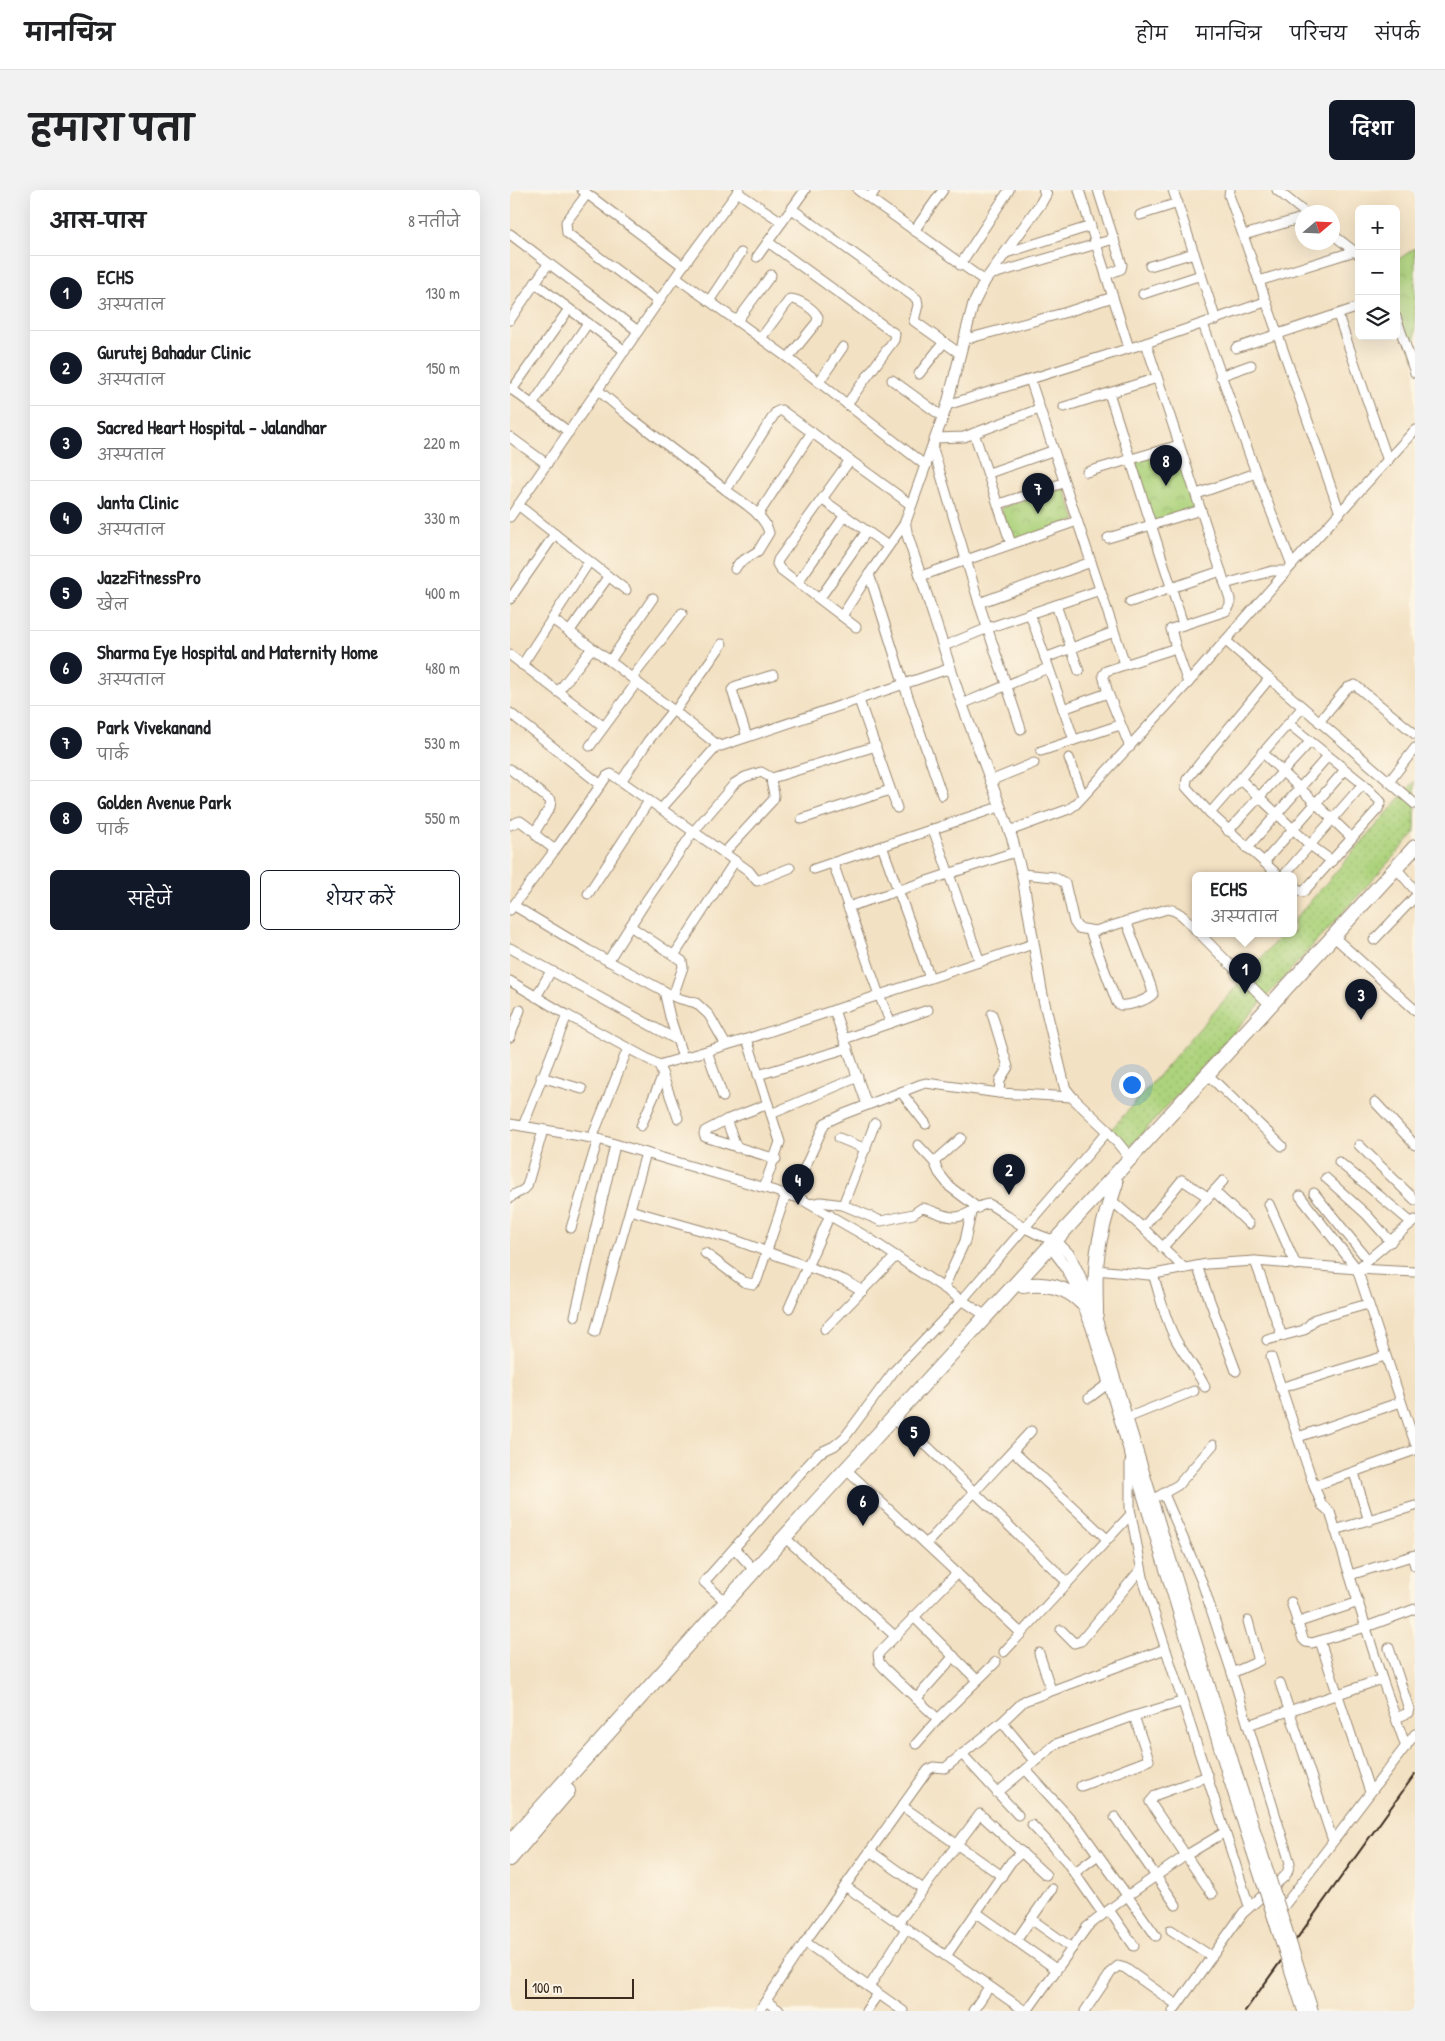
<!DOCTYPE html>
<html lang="hi">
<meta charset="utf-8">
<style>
:root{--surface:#fff;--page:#f2f2f2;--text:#202124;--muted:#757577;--line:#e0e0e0;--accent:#111827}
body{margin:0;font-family:"Patrick Hand","Playpen Sans Deva",sans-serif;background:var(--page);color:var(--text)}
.controls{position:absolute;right:15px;top:15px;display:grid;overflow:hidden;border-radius:8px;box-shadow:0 5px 20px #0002}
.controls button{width:45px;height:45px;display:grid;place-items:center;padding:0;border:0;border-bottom:1px solid var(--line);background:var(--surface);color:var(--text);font:25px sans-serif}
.compass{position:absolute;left:785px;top:15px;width:45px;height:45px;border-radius:50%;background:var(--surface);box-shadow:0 5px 20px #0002;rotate:71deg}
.scale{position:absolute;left:15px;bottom:12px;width:109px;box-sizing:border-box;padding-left:5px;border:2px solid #3b2a1e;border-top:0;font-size:14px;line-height:18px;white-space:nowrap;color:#3b2a1e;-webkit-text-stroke:4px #fcf5e5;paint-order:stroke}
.you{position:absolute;left:621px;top:894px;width:18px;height:18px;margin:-12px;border:4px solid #fff;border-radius:50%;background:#1a73e8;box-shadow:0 0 0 8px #1a73e833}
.badge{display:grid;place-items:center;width:32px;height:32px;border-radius:50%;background:var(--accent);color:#fff;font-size:16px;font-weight:700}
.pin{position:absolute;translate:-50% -41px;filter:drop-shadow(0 1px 2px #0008)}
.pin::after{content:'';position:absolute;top:26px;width:18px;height:15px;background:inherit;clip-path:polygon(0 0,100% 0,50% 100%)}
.popup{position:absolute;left:682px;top:682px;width:105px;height:65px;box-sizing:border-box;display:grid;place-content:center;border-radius:8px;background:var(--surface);filter:drop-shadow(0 1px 4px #0005);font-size:16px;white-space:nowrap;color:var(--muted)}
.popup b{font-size:19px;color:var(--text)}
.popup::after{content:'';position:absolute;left:50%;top:100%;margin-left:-10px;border:10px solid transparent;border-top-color:var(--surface)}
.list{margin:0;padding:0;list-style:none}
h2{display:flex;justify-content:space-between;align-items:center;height:65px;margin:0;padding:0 20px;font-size:21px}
h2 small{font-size:16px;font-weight:400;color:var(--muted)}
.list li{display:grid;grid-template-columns:32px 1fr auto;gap:15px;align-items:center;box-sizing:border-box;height:75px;padding:0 20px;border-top:1px solid var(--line)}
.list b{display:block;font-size:19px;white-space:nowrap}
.list p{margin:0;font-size:16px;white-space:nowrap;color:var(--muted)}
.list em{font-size:16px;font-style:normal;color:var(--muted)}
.actions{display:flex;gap:10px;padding:15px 20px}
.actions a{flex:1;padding:11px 0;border:1px solid var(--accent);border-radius:8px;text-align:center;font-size:18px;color:var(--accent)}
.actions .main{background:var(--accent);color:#fff}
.icon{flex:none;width:28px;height:28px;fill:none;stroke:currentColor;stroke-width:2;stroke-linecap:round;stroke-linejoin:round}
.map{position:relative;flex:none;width:905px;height:1821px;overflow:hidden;border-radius:8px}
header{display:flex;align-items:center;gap:30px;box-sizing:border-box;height:70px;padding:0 25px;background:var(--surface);border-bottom:1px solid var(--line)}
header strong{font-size:24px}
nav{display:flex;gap:28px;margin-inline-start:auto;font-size:18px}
.intro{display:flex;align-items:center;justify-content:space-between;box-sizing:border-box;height:120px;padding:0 30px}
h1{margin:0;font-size:35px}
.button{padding:12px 22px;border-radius:8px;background:var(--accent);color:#fff;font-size:18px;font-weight:700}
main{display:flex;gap:30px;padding:0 30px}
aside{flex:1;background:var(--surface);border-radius:8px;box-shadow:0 5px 20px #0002}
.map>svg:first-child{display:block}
.grass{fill:url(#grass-dots);stroke:#747e4e}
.park{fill:url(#park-crowns);stroke:#747e4e}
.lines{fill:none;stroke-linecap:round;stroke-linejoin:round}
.minor-casing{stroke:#978670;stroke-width:11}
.tertiary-casing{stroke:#978670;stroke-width:12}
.primary-casing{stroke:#978670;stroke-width:16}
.minor{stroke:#fff;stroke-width:9}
.tertiary{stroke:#fff;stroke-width:10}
.primary{stroke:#fff;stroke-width:14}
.rail{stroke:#3b2a1e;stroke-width:2}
.tertiary-bridge-casing{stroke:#978670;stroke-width:12;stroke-linecap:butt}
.tertiary-bridge{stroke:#fff;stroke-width:10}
</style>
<header>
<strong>मानचित्र</strong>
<nav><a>होम</a><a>मानचित्र</a><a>परिचय</a><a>संपर्क</a></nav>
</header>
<div class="intro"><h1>हमारा पता</h1><a class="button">दिशा</a></div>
<main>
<aside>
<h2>आस-पास<small>8 नतीजे</small></h2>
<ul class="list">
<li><span class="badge">1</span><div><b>ECHS</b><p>अस्पताल</p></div><em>130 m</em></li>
<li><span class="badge">2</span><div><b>Gurutej Bahadur Clinic</b><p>अस्पताल</p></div><em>150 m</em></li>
<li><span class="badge">3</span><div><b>Sacred Heart Hospital - Jalandhar</b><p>अस्पताल</p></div><em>220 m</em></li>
<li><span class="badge">4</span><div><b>Janta Clinic</b><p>अस्पताल</p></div><em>330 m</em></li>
<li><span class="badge">5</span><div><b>JazzFitnessPro</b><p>खेल</p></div><em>400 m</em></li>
<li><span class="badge">6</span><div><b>Sharma Eye Hospital and Maternity Home</b><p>अस्पताल</p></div><em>480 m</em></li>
<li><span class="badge">7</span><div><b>Park Vivekanand</b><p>पार्क</p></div><em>530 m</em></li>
<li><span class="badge">8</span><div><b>Golden Avenue Park</b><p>पार्क</p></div><em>550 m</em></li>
</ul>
<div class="actions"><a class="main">सहेजें</a><a>शेयर करें</a></div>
</aside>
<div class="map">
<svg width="905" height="1821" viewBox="0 0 905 1821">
<defs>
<pattern id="grass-dots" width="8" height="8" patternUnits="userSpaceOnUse" patternTransform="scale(1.25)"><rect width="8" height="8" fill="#add37d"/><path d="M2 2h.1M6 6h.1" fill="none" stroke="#96b56c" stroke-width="1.8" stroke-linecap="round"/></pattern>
<pattern id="park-crowns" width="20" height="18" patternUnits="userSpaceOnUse" patternTransform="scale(1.25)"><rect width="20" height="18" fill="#add37d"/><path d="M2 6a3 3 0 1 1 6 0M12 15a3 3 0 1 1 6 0" fill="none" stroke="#96b56c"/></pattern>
</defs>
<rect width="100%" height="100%" fill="#fcf5e5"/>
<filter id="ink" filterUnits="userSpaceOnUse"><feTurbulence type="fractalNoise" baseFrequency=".02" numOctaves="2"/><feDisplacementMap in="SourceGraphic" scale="10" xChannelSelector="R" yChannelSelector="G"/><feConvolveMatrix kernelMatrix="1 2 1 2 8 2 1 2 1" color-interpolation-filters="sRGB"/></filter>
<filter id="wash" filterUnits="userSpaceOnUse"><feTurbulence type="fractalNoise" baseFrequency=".0096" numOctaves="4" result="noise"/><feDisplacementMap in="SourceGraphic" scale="20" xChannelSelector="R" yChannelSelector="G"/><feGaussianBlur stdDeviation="1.12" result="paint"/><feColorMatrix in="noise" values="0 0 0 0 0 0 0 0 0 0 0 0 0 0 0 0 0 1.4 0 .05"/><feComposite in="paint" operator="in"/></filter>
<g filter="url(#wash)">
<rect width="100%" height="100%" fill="#f3e1c3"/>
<!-- grass -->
<path class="grass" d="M905,591V643L618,959L600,941L773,743H784V730Z"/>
<!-- park -->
<g class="park">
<path d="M905,58V171L886,120V71Z"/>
<path d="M669,255L690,319L642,335L622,272Z"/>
<path d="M554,298L566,330L502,353L491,318Z"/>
</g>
</g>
<g filter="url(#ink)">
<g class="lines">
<defs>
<g id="minor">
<path d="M72,0L173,76"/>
<path d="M348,0L475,91"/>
<path d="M569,0L619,158"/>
<path d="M588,0L612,75L611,79L596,85"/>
<path d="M663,0L706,130"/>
<path d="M720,0L719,5L830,323"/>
<path d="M767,0L794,22"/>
<path d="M227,2L272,32"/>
<path d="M77,4L56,32L57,43L149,112"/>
<path d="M360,8L365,0"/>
<path d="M282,19L407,109L408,115L404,131L449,163"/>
<path d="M630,25L668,13"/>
<path d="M404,41L433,0"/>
<path d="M0,44L128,141"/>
<path d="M822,44L848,64"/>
<path d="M734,45L792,28"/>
<path d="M258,52L385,144L384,150L337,214"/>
<path d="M496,63L581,36"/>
<path d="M247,67L295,0"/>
<path d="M450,75L499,0"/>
<path d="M640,76L684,63"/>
<path d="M480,85L604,49"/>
<path d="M166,87L278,168L416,276"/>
<path d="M749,91L845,61"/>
<path d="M25,93L115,161"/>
<path d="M633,104L691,85"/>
<path d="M199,111L231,63"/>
<path d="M828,125L878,271"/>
<path d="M886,127L905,183"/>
<path d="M0,130L38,74"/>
<path d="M227,131L261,85"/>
<path d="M693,134L746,283L782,375"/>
<path d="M251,148L280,109C289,109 304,119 308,127L307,132L278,168"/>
<path d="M453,150L557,122L603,107"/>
<path d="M636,153L720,409V415L716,421L661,439L666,458L678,493"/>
<path d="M726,158L849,117"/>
<path d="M409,184L434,152"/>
<path d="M710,186L741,175"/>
<path d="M520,189L615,474"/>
<path d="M382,190L433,227"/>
<path d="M309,192L333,157"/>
<path d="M0,198L59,242"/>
<path d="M2,200L59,119"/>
<path d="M89,201L120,227L216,300L266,222L271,220L400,314"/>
<path d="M599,203L673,434"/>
<path d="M22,215L78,133"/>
<path d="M437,215L636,153L755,112"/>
<path d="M554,217L647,188"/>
<path d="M464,243L501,354"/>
<path d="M0,247L37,274"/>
<path d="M426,248L454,247L529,219"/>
<path d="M422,260L424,262L469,413L511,539"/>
<path d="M340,270L268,370L267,374L270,379L346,437"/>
<path d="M577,282L669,255"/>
<path d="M479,283L542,261"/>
<path d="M216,300C230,311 255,324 259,343L248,361L229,373L225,379"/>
<path d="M687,304L746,283"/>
<path d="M313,310L378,356"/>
<path d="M489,314L553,293"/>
<path d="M8,315L116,400"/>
<path d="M248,325L302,242"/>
<path d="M0,327L173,76L229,0"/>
<path d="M598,348L691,320"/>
<path d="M359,384L394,495L432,605"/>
<path d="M411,386L567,331"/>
<path d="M288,392L335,325"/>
<path d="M715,394L762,381H777"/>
<path d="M310,408L357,341"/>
<path d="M0,409L45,344"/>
<path d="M620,412L711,381"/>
<path d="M469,413L581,372"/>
<path d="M546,415L569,481"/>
<path d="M520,424L564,550"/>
<path d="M332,426L359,384L395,333"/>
<path d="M42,429L100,471L205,553L211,556L441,478"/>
<path d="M59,442L98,387"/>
<path d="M716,451L905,614"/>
<path d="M434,456L478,438L590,400"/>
<path d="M0,465L93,536"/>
<path d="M535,468L604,442"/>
<path d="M100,471L143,408"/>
<path d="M12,475L79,372"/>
<path d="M122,488L172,423"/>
<path d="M48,502L82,458"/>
<path d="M598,503L593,485L596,481L666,458"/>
<path d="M349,510L387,618"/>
<path d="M452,514L538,478"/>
<path d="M553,519L598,503L620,557"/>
<path d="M165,521L212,454"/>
<path d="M0,523L91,595"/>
<path d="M809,532L837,498L845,495L905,544"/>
<path d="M237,547L222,500L226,496L263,485"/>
<path d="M80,556L127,492"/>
<path d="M531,561L610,535"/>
<path d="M752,562L842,648"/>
<path d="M559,568L573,606"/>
<path d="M0,579L41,611L40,617L25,642L27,646L45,660"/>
<path d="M730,589L800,655L822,671"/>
<path d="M112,590L138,551L163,520"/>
<path d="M480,591L524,573"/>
<path d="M879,592L905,558"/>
<path d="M151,619L208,555"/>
<path d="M700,623L676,597L677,589L759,489"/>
<path d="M292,629L380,600"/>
<path d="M0,635L10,631L25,642"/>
<path d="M423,639L470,772"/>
<path d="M499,641L559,619L566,614L678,493L782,375L905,240"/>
<path d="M718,641L800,552"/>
<path d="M372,656L420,788"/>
<path d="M737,658L818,566"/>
<path d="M214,663L263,610C267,602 259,596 262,588L366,556"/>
<path d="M754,672L835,580"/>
<path d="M323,673L369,805L381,833"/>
<path d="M886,678L905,700"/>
<path d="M304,679L489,617"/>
<path d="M512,684L544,687L555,693L564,732L568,738L585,741L657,719C670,720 677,731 686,740"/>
<path d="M768,685L700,623L792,518"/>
<path d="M774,685L853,594L779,534"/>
<path d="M784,697L793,702L796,699L868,619L871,612L853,594"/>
<path d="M78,704L139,611"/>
<path d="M3,715L78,760L154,801L167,808L186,813L199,825L216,855"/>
<path d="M338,717L505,662"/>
<path d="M0,720L45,660L97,586L101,584L214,663L239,681L247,691L280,678"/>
<path d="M120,736L172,771L173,777L163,806"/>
<path d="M580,741L607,813L610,815C619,816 636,811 643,804L641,796L616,731"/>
<path d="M689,743L760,815"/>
<path d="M823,746L905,820"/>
<path d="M864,750L905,707"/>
<path d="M0,758L167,850"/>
<path d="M165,764L225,671"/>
<path d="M98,771L138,708L184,641L225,593L235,587L251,582L262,588"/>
<path d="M0,791L57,825L149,875L168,928"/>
<path d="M154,801L160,827L173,868"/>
<path d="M26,807L41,781"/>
<path d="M324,820L357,915"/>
<path d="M482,824L498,877L490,890L489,903"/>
<path d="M0,847L10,820"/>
<path d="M237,849L270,952L254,997"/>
<path d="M334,849L418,820"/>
<path d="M197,861L213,907"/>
<path d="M149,875L237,849L523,754"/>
<path d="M697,884L772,956"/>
<path d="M248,885L338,858"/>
<path d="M31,887L72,899"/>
<path d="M391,902L416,934"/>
<path d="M865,912L905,955"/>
<path d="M258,914L216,930L195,941L194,944L195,947L266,969"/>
<path d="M261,924L348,887"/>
<path d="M216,930L227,958"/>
<path d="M0,934L88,949L289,1008L357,1047L476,1126"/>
<path d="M13,936L57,825"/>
<path d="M131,936L153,885"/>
<path d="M82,948L118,858"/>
<path d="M329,948L356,959"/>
<path d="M408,955L424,972L429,983L440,997L468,1018"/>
<path d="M849,955L905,1010"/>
<path d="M424,972L451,948"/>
<path d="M829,972L902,1033"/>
<path d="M816,988L857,1025L881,1052"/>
<path d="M704,1001L739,1034"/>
<path d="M804,1003L858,1070"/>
<path d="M282,1006L315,933L334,924L412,894L416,893L489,903L562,907"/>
<path d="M790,1006L847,1079"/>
<path d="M0,1008C5,1002 13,1003 17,996L33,940"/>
<path d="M601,1010L633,1038L674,1078"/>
<path d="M300,1014L311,1012L333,1015L371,1031L403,1024L412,1018C423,1020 435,1028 446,1027C460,1026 467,1014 479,1014C501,1027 520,1045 545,1050"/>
<path d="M759,1014L786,1075"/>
<path d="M333,1015L365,933"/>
<path d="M120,1020L225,1050L334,1090L353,1101"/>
<path d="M905,1030L847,1079L905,1253"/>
<path d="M61,1038L88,949"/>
<path d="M633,1038L672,990L698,1007"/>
<path d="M652,1058L713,991"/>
<path d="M195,1063L234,1092L243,1094L247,1090L276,1004"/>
<path d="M745,1071L772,1146"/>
<path d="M687,1076L726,1181"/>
<path d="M586,1080L639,1085L697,1074L745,1071L847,1079L905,1082"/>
<path d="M643,1084C650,1106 655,1130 666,1150C675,1166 687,1180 695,1197"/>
<path d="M434,1097L455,1051L461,1023"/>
<path d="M279,1118L320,1025"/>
<path d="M65,1126L105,955"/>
<path d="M315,1139L386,1066"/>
<path d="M85,1142L136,963"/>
<path d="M757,1150L794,1140L805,1129L858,1114"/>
<path d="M761,1167L804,1296L812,1315L820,1322L872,1489L896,1557"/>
<path d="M770,1198L875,1166"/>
<path d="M579,1208L599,1193"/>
<path d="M617,1228L684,1201"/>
<path d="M389,1234L418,1257L557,1392"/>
<path d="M788,1247L891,1212"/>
<path d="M503,1261L597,1349"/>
<path d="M620,1272V1319L634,1392L739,1716"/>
<path d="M844,1283L859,1331"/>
<path d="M342,1285L511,1443"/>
<path d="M804,1296L905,1260"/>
<path d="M654,1304L692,1392L722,1483L780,1673L777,1683L774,1687L733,1723L663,1821"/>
<path d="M649,1306L668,1295L703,1255"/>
<path d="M825,1340L905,1316"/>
<path d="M274,1347L385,1446"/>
<path d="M416,1354L521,1241"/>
<path d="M225,1359L244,1380"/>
<path d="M902,1366L905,1376"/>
<path d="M840,1385L905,1365"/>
<path d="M216,1412L194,1392L295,1278L309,1263L324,1256L335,1247L384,1181L453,1109L598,941"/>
<path d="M781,1412L793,1449L796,1452L802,1453L856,1437L905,1419"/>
<path d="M403,1426L467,1490"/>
<path d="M786,1433L849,1412"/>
<path d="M551,1440L564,1453L571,1451L631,1379"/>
<path d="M810,1451L860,1602"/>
<path d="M879,1458L899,1519L898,1523L886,1528"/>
<path d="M494,1462L621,1324"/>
<path d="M529,1463L541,1500"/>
<path d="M722,1483L749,1471L738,1431"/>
<path d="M770,1493L823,1651"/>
<path d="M406,1509L444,1466"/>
<path d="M428,1529L374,1478L369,1472L368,1464L447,1383"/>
<path d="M492,1532L524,1571"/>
<path d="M738,1535L872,1489"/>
<path d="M406,1554L428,1529L486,1472"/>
<path d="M452,1564L508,1625"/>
<path d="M515,1579L569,1638L646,1746"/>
<path d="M698,1586L646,1605L640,1612L702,1704"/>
<path d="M571,1596L639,1570L624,1526"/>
<path d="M487,1603L546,1554L624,1526L671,1512"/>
<path d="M392,1616L492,1686"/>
<path d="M605,1627L666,1715"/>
<path d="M522,1635L556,1671L593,1724"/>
<path d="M360,1661L413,1699"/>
<path d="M564,1683L588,1665"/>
<path d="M335,1696L515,1821"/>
<path d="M599,1720L624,1756"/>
<path d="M771,1720L905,1544"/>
<path d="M467,1723L546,1779"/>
<path d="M521,1729L562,1758"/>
<path d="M388,1733L470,1624L536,1685"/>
<path d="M661,1740L701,1766"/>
<path d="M506,1751L542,1699"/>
<path d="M295,1752L393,1821"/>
<path d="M436,1766L501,1672L512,1662"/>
<path d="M359,1797L396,1739"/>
<path d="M256,1811L270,1821"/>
<path d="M249,1821L295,1752L418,1580L423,1577L435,1578L492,1532L514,1511L655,1459"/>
<path d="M356,1821L368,1804"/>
<path d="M463,1821L479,1797"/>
<path d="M517,1821L577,1737L617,1706L675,1666L715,1642"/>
<path d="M575,1821L602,1781L608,1776L615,1778L667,1815"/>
</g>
<g id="tertiary">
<path d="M534,0L536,4L531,13L475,91L463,115L437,215L395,333L397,344L452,514L502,648L512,684L532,803L555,898L562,907L598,941L621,969"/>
<path d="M545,1050L560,1065L580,1107L728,1587"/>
<path d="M540,1056L553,1073L566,1096L583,1142L719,1590"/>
</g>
<g id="primary">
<path d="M513,1096C535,1092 557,1097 572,1113"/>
<path d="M586,1124C586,1110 585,1095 586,1081C587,1051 597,1021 606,993"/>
<path d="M0,1652L307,1311L905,657"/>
<path d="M0,1669L58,1601"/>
</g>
</defs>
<!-- minor casing -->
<use href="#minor" class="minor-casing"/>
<!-- tertiary casing -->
<use href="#tertiary" class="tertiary-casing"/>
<!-- primary casing -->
<use href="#primary" class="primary-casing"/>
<!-- minor -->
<use href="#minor" class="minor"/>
<!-- tertiary -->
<use href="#tertiary" class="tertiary"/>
<!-- primary -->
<use href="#primary" class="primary"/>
<!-- rail -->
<path class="rail" d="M735,1821L905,1584"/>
<defs>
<g id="tertiary-bridge">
<path d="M728,1587L803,1821"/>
<path d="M719,1590L793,1821"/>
</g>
</defs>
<!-- tertiary-bridge casing -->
<use href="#tertiary-bridge" class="tertiary-bridge-casing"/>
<!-- tertiary-bridge -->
<use href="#tertiary-bridge" class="tertiary-bridge"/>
</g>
</g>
</svg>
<div class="controls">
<button>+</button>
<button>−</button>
<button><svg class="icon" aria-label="layers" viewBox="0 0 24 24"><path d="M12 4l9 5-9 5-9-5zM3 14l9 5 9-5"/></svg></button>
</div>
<svg class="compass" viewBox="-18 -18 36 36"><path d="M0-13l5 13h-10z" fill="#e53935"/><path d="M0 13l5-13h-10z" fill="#757577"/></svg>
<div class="scale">100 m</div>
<div class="you"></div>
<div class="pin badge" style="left:735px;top:804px">1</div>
<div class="popup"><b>ECHS</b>अस्पताल</div>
<div class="pin badge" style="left:499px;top:1005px">2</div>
<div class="pin badge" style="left:851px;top:830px">3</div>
<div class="pin badge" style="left:288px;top:1015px">4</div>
<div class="pin badge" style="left:404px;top:1267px">5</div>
<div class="pin badge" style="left:353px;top:1336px">6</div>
<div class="pin badge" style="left:528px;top:324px">7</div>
<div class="pin badge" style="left:656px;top:296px">8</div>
</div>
</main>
